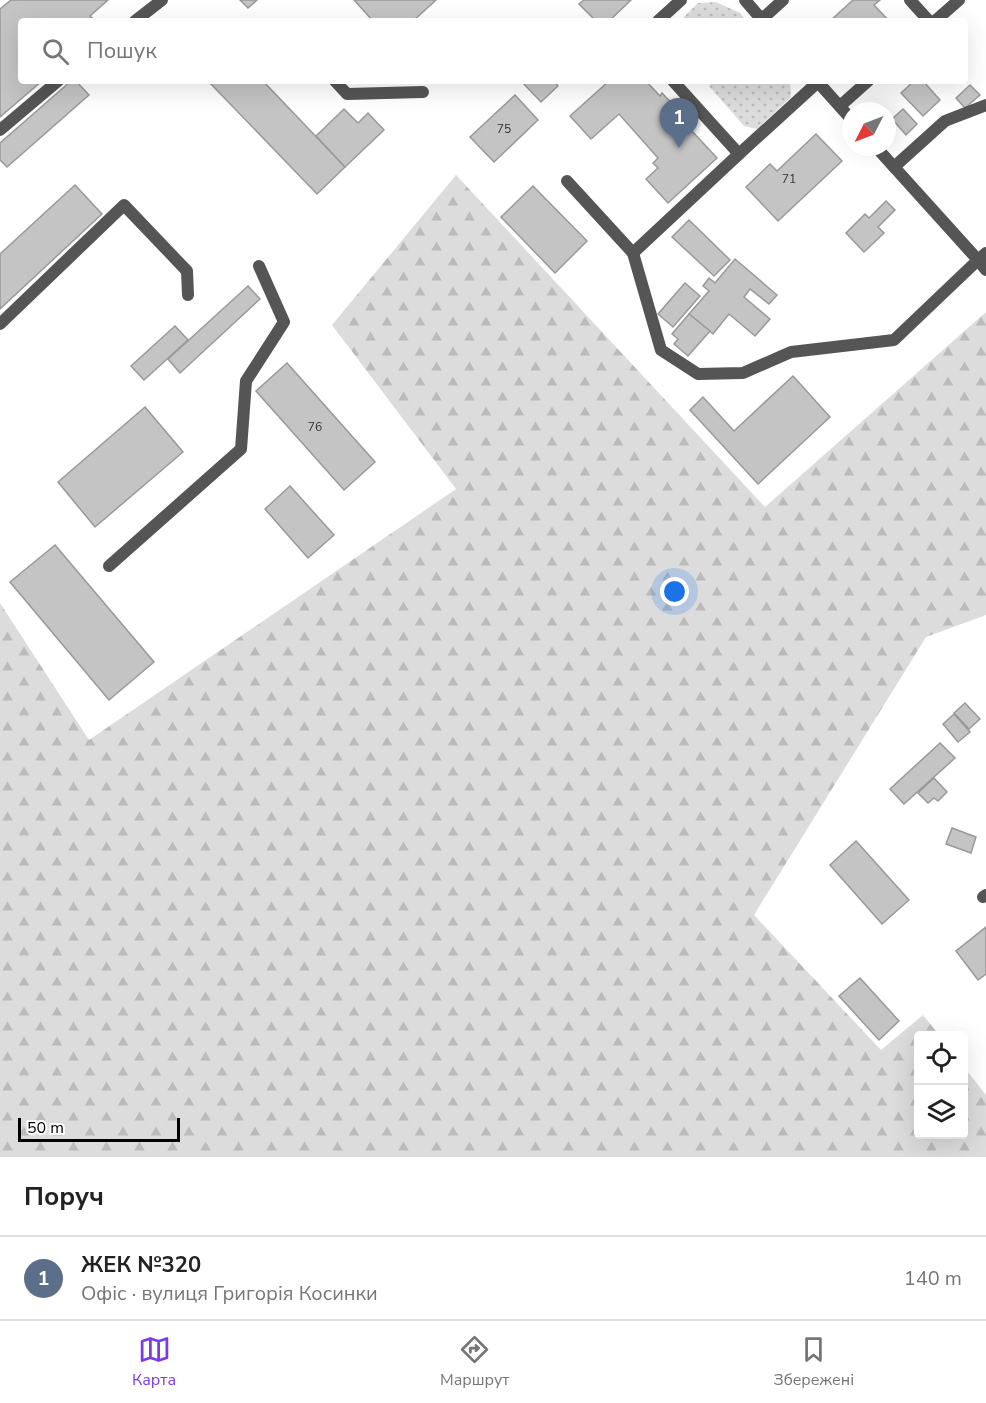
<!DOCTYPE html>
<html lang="uk">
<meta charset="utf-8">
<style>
:root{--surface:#fff;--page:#f6f6f6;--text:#222;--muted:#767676;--line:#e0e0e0;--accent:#7c3aed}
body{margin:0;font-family:"Nunito Sans",sans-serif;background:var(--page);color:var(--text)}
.controls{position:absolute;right:18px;bottom:18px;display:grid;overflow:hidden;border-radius:6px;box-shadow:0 6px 24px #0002}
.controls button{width:54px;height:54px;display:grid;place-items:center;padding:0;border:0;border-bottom:2px solid var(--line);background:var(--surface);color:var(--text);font:30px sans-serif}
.compass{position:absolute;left:842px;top:102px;width:54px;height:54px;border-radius:50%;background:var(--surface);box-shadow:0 6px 24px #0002;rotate:228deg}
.scale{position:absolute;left:18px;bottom:15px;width:162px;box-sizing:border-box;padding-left:6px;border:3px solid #000;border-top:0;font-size:16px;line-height:21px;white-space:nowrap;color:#000;-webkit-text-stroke:4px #fff;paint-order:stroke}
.you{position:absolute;left:675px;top:592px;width:21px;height:21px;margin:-15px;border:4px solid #fff;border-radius:50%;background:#1a73e8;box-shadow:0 0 0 9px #1a73e833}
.badge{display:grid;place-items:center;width:39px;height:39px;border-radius:50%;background:var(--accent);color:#fff;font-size:20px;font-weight:700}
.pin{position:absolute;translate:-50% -50px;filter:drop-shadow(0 2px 3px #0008)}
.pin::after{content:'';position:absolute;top:32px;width:21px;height:18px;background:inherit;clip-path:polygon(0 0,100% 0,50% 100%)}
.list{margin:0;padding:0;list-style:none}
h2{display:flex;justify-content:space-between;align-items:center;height:78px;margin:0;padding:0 24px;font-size:26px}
h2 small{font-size:20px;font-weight:400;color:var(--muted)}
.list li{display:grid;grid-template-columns:39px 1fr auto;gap:18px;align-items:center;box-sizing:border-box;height:84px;padding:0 24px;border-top:2px solid var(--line)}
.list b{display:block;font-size:22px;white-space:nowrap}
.list p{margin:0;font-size:20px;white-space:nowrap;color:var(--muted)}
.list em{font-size:20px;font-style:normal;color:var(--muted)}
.icon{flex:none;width:33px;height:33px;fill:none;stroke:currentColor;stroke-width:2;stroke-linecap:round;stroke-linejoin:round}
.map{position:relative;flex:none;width:986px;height:1157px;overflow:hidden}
.search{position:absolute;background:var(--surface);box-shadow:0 6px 24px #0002;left:18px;right:18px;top:18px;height:66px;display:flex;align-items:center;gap:15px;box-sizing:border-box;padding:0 21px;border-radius:6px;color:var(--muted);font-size:22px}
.sheet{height:162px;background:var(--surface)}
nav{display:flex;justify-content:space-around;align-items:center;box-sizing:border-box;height:84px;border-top:2px solid var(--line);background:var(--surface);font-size:16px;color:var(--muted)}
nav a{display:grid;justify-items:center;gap:3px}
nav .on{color:var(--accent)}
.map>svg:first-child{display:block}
.grass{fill:url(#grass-dots)}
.forest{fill:url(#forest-firs)}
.building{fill:#c4c4c4;stroke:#999;stroke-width:1.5}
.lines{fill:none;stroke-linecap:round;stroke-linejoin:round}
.lane{stroke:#555;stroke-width:12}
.street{stroke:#555;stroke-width:12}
.labels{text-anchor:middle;stroke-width:6;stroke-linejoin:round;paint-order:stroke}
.number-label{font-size:12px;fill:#313131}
</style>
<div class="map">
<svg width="986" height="1157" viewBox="0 0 986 1157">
<defs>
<pattern id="grass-dots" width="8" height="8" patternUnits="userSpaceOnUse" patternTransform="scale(1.5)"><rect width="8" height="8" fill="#dcdcdc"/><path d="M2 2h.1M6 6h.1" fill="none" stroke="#bbb" stroke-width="1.8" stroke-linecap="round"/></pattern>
<pattern id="forest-firs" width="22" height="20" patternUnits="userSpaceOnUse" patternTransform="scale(1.5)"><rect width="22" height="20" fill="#dcdcdc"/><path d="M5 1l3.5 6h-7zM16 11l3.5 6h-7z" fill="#bbb"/></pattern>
</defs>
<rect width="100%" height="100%" fill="#fff"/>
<!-- grass -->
<g class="grass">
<path d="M716,2L740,13L746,21H680L698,3Z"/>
<path d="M714,81H790L791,97L757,129L744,126L709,86Z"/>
</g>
<!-- forest -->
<path class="forest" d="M456,175L765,507L986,312V615L926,637L754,915L881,1050L923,1015L939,1035L918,1036V1134H964V1067L986,1095V1157H0V603L89,740L456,489L332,325Z"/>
<!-- building -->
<g class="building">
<path d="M11,0H108L90,16L95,21H21V81H42L0,117V9Z"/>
<path d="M240,0H257L248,8Z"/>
<path d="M354,0H436L413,21H373Z"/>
<path d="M584,0H631L609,21H596L579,4Z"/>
<path d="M853,0H880L874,5L889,21H830Z"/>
<path d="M71,81H76L89,95L7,167L0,160V143Z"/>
<path d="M208,81H263L345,167L317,194Z"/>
<path d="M521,81H554L558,86L541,102Z"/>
<path d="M609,81H646L660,96L662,93L693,126L690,129L717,158L668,203L646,179L658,168L653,163L658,158L619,114L591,139L570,116Z"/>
<path d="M914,81H923L940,100L923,116L901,93Z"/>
<path d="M970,85L980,95L965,108L956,98Z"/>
<path d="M515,95L538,120L494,162L470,137Z"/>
<path d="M344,109L358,123L368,113L384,130L345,167L316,136Z"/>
<path d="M903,109L917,124L906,135L892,119Z"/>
<path d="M816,134L842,161L778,221L746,187L770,164L777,171Z"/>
<path d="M75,185L102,214L0,309V254Z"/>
<path d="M533,186L587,241L555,273L501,217Z"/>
<path d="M886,201L895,210L878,227L884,233L864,252L846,233L865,214L869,218Z"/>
<path d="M689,220L730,260L714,276L672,237Z"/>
<path d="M735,259L777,295L769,304L750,289L744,297L770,319L755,336L729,314L713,334L689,314L709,291L703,286L709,278L715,283Z"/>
<path d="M685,283L700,296L673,327L658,314Z"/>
<path d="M248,286L260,299L180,373L168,359Z"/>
<path d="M689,314L710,331L688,356L674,344L678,339L672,334Z"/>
<path d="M175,326L188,340L144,380L131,366Z"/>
<path d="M287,363L375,462L344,490L256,391Z"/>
<path d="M793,376L830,417L758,484L690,410L703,397L734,431Z"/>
<path d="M145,407L183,452L95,527L58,482Z"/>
<path d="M290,486L334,535L308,558L265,509Z"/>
<path d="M55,545L154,662L109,700L10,582Z"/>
<path d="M965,703L980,719L969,729L954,713Z"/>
<path d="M954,714L970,732L958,742L943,724Z"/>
<path d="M940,743L955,758L904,804L890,789Z"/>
<path d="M934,778L947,792L938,801L934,798L928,803L918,793Z"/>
<path d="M952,828L976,837L971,853L946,844Z"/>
<path d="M856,841L909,900L882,924L830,865Z"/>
<path d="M986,927V974L978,980L956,951Z"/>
<path d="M860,978L899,1021L879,1040L839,996Z"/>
</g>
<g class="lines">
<!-- lane -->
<g class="lane">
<path d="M910,0L929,21"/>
<path d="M135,21L162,0"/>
<path d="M658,21L681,0"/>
<path d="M935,21L959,0"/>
<path d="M335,81L347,94L423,92"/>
<path d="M673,81L739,154L818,82"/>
<path d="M840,106L868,81"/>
<path d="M0,130L58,81"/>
<path d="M739,154L633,253L661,350L698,374L743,373L791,352L894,340L978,260L986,270"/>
<path d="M894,167L945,121L986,105"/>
<path d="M567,181L633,253"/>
<path d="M0,324L124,205L187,271L188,295"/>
<path d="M109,566L241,449L246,381L284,322L259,266"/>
<path d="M983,897L986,895"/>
</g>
<!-- street -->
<g class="street">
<path d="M745,0L763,21"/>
<path d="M762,19L783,0"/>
<path d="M817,81L851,119"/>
<path d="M876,147L978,260L986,253"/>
</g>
</g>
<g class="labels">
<!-- number labels -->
<g class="number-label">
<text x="504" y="133">75</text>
<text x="789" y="183">71</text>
<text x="315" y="431">76</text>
</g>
</g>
</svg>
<div class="controls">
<button><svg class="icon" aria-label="locate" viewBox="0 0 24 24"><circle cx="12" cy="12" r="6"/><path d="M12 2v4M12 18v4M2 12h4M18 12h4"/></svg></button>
<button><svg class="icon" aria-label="layers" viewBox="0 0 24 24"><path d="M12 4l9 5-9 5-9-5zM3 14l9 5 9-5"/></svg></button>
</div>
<svg class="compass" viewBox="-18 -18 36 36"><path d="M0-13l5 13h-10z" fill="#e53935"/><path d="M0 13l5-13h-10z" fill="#767676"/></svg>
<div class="scale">50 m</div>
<div class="you"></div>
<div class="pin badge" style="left:679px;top:148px;background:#5c6f8a">1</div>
<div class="search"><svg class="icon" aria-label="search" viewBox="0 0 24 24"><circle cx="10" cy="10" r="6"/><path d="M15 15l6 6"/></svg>Пошук</div>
</div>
<section class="sheet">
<h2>Поруч<small></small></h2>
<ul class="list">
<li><span class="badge" style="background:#5c6f8a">1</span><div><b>ЖЕК №320</b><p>Офіс · вулиця Григорія Косинки</p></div><em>140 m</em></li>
</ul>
</section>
<nav>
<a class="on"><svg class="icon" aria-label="map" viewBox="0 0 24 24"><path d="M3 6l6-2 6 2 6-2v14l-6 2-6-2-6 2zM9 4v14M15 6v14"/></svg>Карта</a>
<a><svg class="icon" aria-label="directions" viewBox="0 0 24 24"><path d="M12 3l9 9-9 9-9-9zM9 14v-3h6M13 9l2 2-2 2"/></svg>Маршрут</a>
<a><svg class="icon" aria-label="saved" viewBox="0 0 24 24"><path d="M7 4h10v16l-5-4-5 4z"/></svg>Збережені</a>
</nav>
